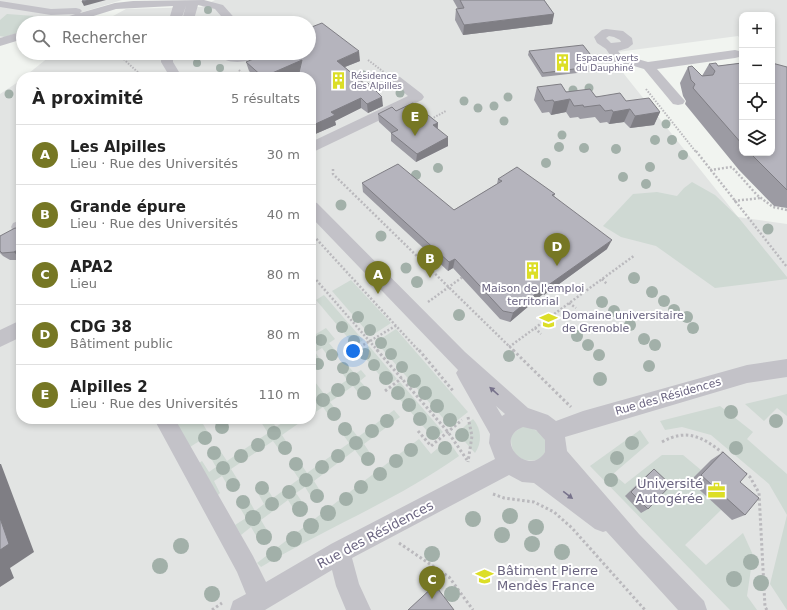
<!DOCTYPE html>
<html lang="fr">
<meta charset="utf-8">
<style>
:root{--surface:#fff;--page:#f6f6f6;--text:#222;--muted:#767676;--line:#e0e0e0;--accent:#767724}
body{margin:0;font-family:"DejaVu Sans",sans-serif;background:var(--page);color:var(--text)}
.controls{position:absolute;right:12px;top:12px;display:grid;overflow:hidden;border-radius:8px;box-shadow:0 2px 6px #0003}
.controls button{width:36px;height:36px;display:grid;place-items:center;padding:0;border:0;border-bottom:1px solid var(--line);background:var(--surface);color:var(--text);font:20px sans-serif}
.you{position:absolute;left:353px;top:351px;width:14px;height:14px;margin:-10px;border:3px solid #fff;border-radius:50%;background:#1a73e8;box-shadow:0 0 0 6px #1a73e833}
.badge{display:grid;place-items:center;width:26px;height:26px;border-radius:50%;background:var(--accent);color:#fff;font-size:13px;font-weight:700}
.pin{position:absolute;translate:-50% -33px;filter:drop-shadow(0 1px 2px #0008)}
.pin::after{content:'';position:absolute;top:21px;width:14px;height:12px;background:inherit;clip-path:polygon(0 0,100% 0,50% 100%)}
.list{margin:0;padding:0;list-style:none}
h2{display:flex;justify-content:space-between;align-items:center;height:52px;margin:0;padding:0 16px;font-size:17px}
h2 small{font-size:13px;font-weight:400;color:var(--muted)}
.list li{display:grid;grid-template-columns:26px 1fr auto;gap:12px;align-items:center;box-sizing:border-box;height:60px;padding:0 16px;border-top:1px solid var(--line)}
.list b{display:block;font-size:15px;white-space:nowrap}
.list p{margin:0;font-size:13px;white-space:nowrap;color:var(--muted)}
.list em{font-size:13px;font-style:normal;color:var(--muted)}
.icon{flex:none;width:22px;height:22px;fill:none;stroke:currentColor;stroke-width:2;stroke-linecap:round;stroke-linejoin:round}
.map{position:relative;flex:none;width:787px;height:610px;overflow:hidden}
.search{position:absolute;background:var(--surface);box-shadow:0 2px 6px #0003;left:16px;top:16px;width:300px;height:44px;display:flex;align-items:center;gap:10px;box-sizing:border-box;padding:0 14px;border-radius:22px;color:var(--muted);font-size:15px}
.panel{position:absolute;background:var(--surface);box-shadow:0 2px 6px #0003;left:16px;top:72px;width:300px;height:352px;border-radius:16px}
.map>svg:first-child{display:block}
.built{fill:#e2e4e3}
.green{fill:#cfd9d3}
.lines{fill:none;stroke-linecap:round;stroke-linejoin:round}
.path-far2{stroke:#bab9bd;stroke-width:2;stroke-dasharray:1.5 1.5;stroke-linecap:butt}
.path-far1{stroke:#bab9bd;stroke-width:2.5;stroke-dasharray:2 2;stroke-linecap:butt}
.path{stroke:#bab9bd;stroke-width:3;stroke-dasharray:2.5 2.5;stroke-linecap:butt}
.minor{fill:#c3c2c8;fill-rule:evenodd}
.tree{fill:#a2b0a9}
.wall{fill:#9c9ba3}
.shaded-wall{fill:#7f7e84}
.building{fill:#b5b4bd;stroke:#7f7e84}
.oneway{fill:#77728b}
.labels{text-anchor:middle;stroke-width:4;stroke-linejoin:round;paint-order:stroke}
.far-poi-label{font-size:9px;fill:#6a6480;stroke:#fff;text-anchor:start}
.poi-label{font-size:11px;fill:#6a6480;stroke:#fff}
.street-label{font-size:11px;fill:#6a6480;stroke:#fff}
.near-poi-label{font-size:13px;fill:#6a6480;stroke:#fff;text-anchor:end}
.near-street-label{font-size:13px;fill:#6a6480;stroke:#fff}
</style>
<div class="map">
<svg width="787" height="610" viewBox="0 0 787 610">
<rect width="100%" height="100%" fill="#f1f4f0"/>
<!-- built -->
<g class="built">
<path d="M0,0H122L47,23H23V31L0,38Z"/>
<path d="M215,0H787V84L772,70V15H742V40L738,36L610,53L624,74L738,217L787,224V610H0V94L21,80V419H311V77H24L54,53H309V23H100L126,9L201,7Z"/>
</g>
<!-- green -->
<g class="green">
<path d="M7,14L48,17L49,20L45,23H23V31L5,37L0,36V20Z"/>
<path d="M692,182L715,195L738,217L787,277V279L715,288L656,246L621,237L603,226L633,194L657,192L677,196L684,188Z"/>
<path d="M351,280L391,323L371,336L332,291Z"/>
<path d="M324,295L363,340L355,346L316,300Z"/>
<path d="M326,328L335,339L329,343L339,355L331,360L322,348L315,352L324,365L316,370L311,363V337Z"/>
<path d="M396,329L468,412L450,426L376,342Z"/>
<path d="M369,346L397,379L388,385L360,352Z"/>
<path d="M345,362L355,374L361,370L366,376L360,381L371,393L363,399L353,386L330,402L340,415L332,420L323,407L311,415V404L317,400L311,392V385L315,382L325,395L347,380L338,367Z"/>
<path d="M400,382L443,432L434,439L391,389Z"/>
<path d="M787,394V416L777,408L764,421L745,404Z"/>
<path d="M720,406L753,432L747,439L787,474V610L770,584L787,515L769,484L711,435L682,427L665,430L660,421Z"/>
<path d="M394,410L400,417L364,444L374,459L366,465L355,450L314,481L324,497L315,503L305,487L296,493L307,509L298,516L288,500L261,520L271,537L261,544L251,527L241,535L235,525L246,518L236,501L246,495L255,511L264,504L255,488L263,482L273,498L299,479L289,464L297,458L307,473L349,443L339,429L347,423L358,437Z"/>
<path d="M179,419H211L203,424L211,438L203,443L201,440L190,447L175,421Z"/>
<path d="M259,419H271L276,427L288,419H305L282,435L291,449L283,455L273,441L231,469L241,485L231,491L222,476L214,481L220,493L218,495L199,463L202,461L209,472L216,467L208,453L217,446L227,461L268,433Z"/>
<path d="M473,419C482,429 482,443 475,453L457,433Z"/>
<path d="M523,426C537,429 546,434 547,449L541,459C521,464 510,456 511,435Z"/>
<path d="M640,430L649,443L613,474L625,484L662,455H683L701,470L691,481L721,510L685,545L706,565L743,533L753,555L747,596L757,610H730L590,466Z"/>
<path d="M419,439L431,454L444,443H450L459,456C397,500 326,528 261,567L257,563Z"/>
</g>
<g class="lines">
<!-- path-far2 -->
<g class="path-far2">
<path d="M117,53L143,77"/>
<path d="M368,60L385,73"/>
<path d="M239,70L245,77"/>
<path d="M646,89L696,152"/>
<path d="M431,119L446,111"/>
</g>
<!-- path-far1 -->
<g class="path-far1">
<path d="M696,151L787,267"/>
<path d="M333,169V174L514,351"/>
<path d="M710,170L732,167L757,195L773,207L787,210"/>
<path d="M734,201L760,198"/>
<path d="M311,233L419,351"/>
<path d="M311,274L378,351"/>
<path d="M602,279L607,284"/>
<path d="M428,302L464,276"/>
<path d="M569,303L576,308"/>
<path d="M535,328L541,334"/>
<path d="M509,347L635,255"/>
<path d="M353,351L397,325"/>
</g>
<!-- path -->
<g class="path">
<path d="M377,350L448,432L467,460"/>
<path d="M419,350L454,392"/>
<path d="M513,350L571,407"/>
<path d="M353,351L355,350"/>
<path d="M385,391L402,378"/>
<path d="M468,417L472,436L468,462"/>
<path d="M418,431L431,446L462,420"/>
<path d="M662,442C687,428 703,437 724,454"/>
<path d="M745,473L750,477L759,493L765,607L767,610"/>
<path d="M493,494L504,498L534,502L554,512L572,528L645,610"/>
<path d="M399,543L449,577L473,610"/>
<path d="M212,610L222,603"/>
</g>
<!-- minor -->
<g class="minor">
<path d="M204,0L223,5L239,23H227L215,9L198,5L193,23H181L186,6L180,23H168L173,6L116,9L71,23H53L55,21L75,14L51,15L0,7V1L51,9L76,8L80,9L82,11L80,13L115,3L133,1Z"/>
<path d="M606,29L623,31L632,38L633,44L628,48L618,51L623,57L627,56L648,62L735,50L739,51L741,54L739,57L735,58L657,69L685,101L683,104L678,105L673,104L644,69L627,64H616L606,49L597,43L594,37L602,30ZM609,36L614,37L620,40L621,42L611,43L606,38Z"/>
<path d="M23,31V39L0,46V38Z"/>
<path d="M161,53H173V62L182,77H170L161,62Z"/>
<path d="M216,53H232L235,55L244,53H259C251,65 224,65 216,53Z"/>
<path d="M395,76L400,77L422,94L424,97L422,100L311,153V142L408,96L389,80L390,77Z"/>
<path d="M311,201L317,203L465,352L528,408L548,415L556,421L583,411L747,365L787,359V377L747,383L565,437L567,451L639,534L704,601L707,610H678L606,531L603,532L595,529L534,483L522,482L509,475L352,558L359,584L371,610H346L336,586L332,570L265,610H230L233,601L246,594L237,572L154,419H175L253,556L266,582L331,544L495,459L489,443L490,434L459,379L456,373L458,370L311,217ZM496,406L505,414L502,416ZM523,427L536,430L545,440V452C530,478 491,440 523,427Z"/>
<path d="M21,220V232L13,231L11,227L13,223Z"/>
<path d="M21,320V337L0,347V330Z"/>
</g>
</g>
<!-- trees -->
<g class="tree">
<circle cx="208" cy="10" r="4"/>
<circle cx="197" cy="63" r="4"/>
<circle cx="220" cy="68" r="4"/>
<circle cx="363" cy="75" r="4.5"/>
<circle cx="589" cy="88" r="4.5"/>
<circle cx="573" cy="90" r="4.5"/>
<circle cx="400" cy="93" r="4.5"/>
<circle cx="9" cy="94" r="4.5"/>
<circle cx="508" cy="97" r="4.5"/>
<circle cx="464" cy="101" r="4.5"/>
<circle cx="494" cy="106" r="4.5"/>
<circle cx="478" cy="108" r="4.5"/>
<circle cx="504" cy="121" r="4.5"/>
<circle cx="666" cy="124" r="4.5"/>
<circle cx="562" cy="135" r="4.5"/>
<circle cx="655" cy="140" r="5"/>
<circle cx="672" cy="140" r="5"/>
<circle cx="559" cy="147" r="5"/>
<circle cx="584" cy="148" r="5"/>
<circle cx="616" cy="149" r="5"/>
<circle cx="683" cy="155" r="5"/>
<circle cx="546" cy="163" r="5"/>
<circle cx="650" cy="167" r="5"/>
<circle cx="438" cy="168" r="5"/>
<circle cx="416" cy="175" r="5"/>
<circle cx="623" cy="177" r="5"/>
<circle cx="646" cy="184" r="5"/>
<circle cx="341" cy="205" r="5.5"/>
<circle cx="768" cy="229" r="5.5"/>
<circle cx="381" cy="236" r="5.5"/>
<circle cx="406" cy="268" r="5.5"/>
<circle cx="634" cy="278" r="6"/>
<circle cx="417" cy="282" r="6"/>
<circle cx="652" cy="292" r="6"/>
<circle cx="664" cy="301" r="6"/>
<circle cx="602" cy="302" r="6"/>
<circle cx="674" cy="310" r="6"/>
<circle cx="614" cy="311" r="6"/>
<circle cx="459" cy="315" r="6"/>
<circle cx="358" cy="317" r="6"/>
<circle cx="687" cy="317" r="6"/>
<circle cx="630" cy="325" r="6"/>
<circle cx="342" cy="327" r="6"/>
<circle cx="693" cy="328" r="6"/>
<circle cx="370" cy="330" r="6"/>
<circle cx="577" cy="336" r="6"/>
<circle cx="644" cy="339" r="6"/>
<circle cx="321" cy="340" r="6"/>
<circle cx="354" cy="341" r="6"/>
<circle cx="381" cy="343" r="6"/>
<circle cx="588" cy="345" r="6"/>
<circle cx="655" cy="345" r="6"/>
<circle cx="365" cy="354" r="6"/>
<circle cx="391" cy="354" r="6"/>
<circle cx="332" cy="355" r="6"/>
<circle cx="599" cy="355" r="6"/>
<circle cx="509" cy="356" r="6"/>
<circle cx="318" cy="364" r="6"/>
<circle cx="374" cy="365" r="6"/>
<circle cx="649" cy="366" r="6"/>
<circle cx="402" cy="367" r="6"/>
<circle cx="343" cy="368" r="6"/>
<circle cx="386" cy="378" r="7"/>
<circle cx="353" cy="379" r="7"/>
<circle cx="600" cy="379" r="7"/>
<circle cx="414" cy="381" r="7"/>
<circle cx="338" cy="390" r="7"/>
<circle cx="364" cy="393" r="7"/>
<circle cx="398" cy="393" r="7"/>
<circle cx="425" cy="393" r="7"/>
<circle cx="323" cy="400" r="7"/>
<circle cx="409" cy="405" r="7"/>
<circle cx="437" cy="406" r="7"/>
<circle cx="731" cy="412" r="7"/>
<circle cx="334" cy="414" r="7"/>
<circle cx="420" cy="419" r="7"/>
<circle cx="450" cy="420" r="7"/>
<circle cx="387" cy="421" r="7"/>
<circle cx="776" cy="421" r="7"/>
<circle cx="222" cy="427" r="7"/>
<circle cx="345" cy="429" r="7"/>
<circle cx="372" cy="431" r="7"/>
<circle cx="274" cy="433" r="7"/>
<circle cx="433" cy="433" r="7"/>
<circle cx="462" cy="435" r="7"/>
<circle cx="205" cy="438" r="7"/>
<circle cx="356" cy="443" r="7"/>
<circle cx="632" cy="443" r="7"/>
<circle cx="258" cy="445" r="7"/>
<circle cx="285" cy="448" r="7"/>
<circle cx="445" cy="448" r="7"/>
<circle cx="736" cy="448" r="7"/>
<circle cx="411" cy="450" r="7"/>
<circle cx="214" cy="453" r="7"/>
<circle cx="241" cy="456" r="7"/>
<circle cx="338" cy="456" r="7"/>
<circle cx="617" cy="458" r="7"/>
<circle cx="368" cy="459" r="7"/>
<circle cx="396" cy="461" r="7"/>
<circle cx="296" cy="464" r="7"/>
<circle cx="322" cy="467" r="7"/>
<circle cx="223" cy="468" r="7"/>
<circle cx="380" cy="474" r="7"/>
<circle cx="306" cy="480" r="7"/>
<circle cx="611" cy="480" r="7"/>
<circle cx="233" cy="485" r="7"/>
<circle cx="361" cy="487" r="7"/>
<circle cx="262" cy="488" r="7"/>
<circle cx="289" cy="492" r="7"/>
<circle cx="317" cy="496" r="7"/>
<circle cx="346" cy="499" r="7"/>
<circle cx="243" cy="502" r="7"/>
<circle cx="272" cy="504" r="7"/>
<circle cx="300" cy="509" r="8"/>
<circle cx="328" cy="513" r="8"/>
<circle cx="510" cy="516" r="8"/>
<circle cx="253" cy="518" r="8"/>
<circle cx="473" cy="519" r="8"/>
<circle cx="311" cy="526" r="8"/>
<circle cx="536" cy="527" r="8"/>
<circle cx="502" cy="535" r="8"/>
<circle cx="264" cy="537" r="8"/>
<circle cx="294" cy="539" r="8"/>
<circle cx="532" cy="544" r="8"/>
<circle cx="181" cy="546" r="8"/>
<circle cx="562" cy="552" r="8"/>
<circle cx="274" cy="554" r="8"/>
<circle cx="432" cy="554" r="8"/>
<circle cx="751" cy="562" r="8"/>
<circle cx="160" cy="566" r="8"/>
<circle cx="734" cy="579" r="8"/>
<circle cx="761" cy="583" r="8"/>
<circle cx="212" cy="594" r="8"/>
<circle cx="452" cy="594" r="8"/>
</g>
<!-- wall -->
<g class="wall">
<path d="M453,0H544L554,14L552,24L463,35L455,20L456,9H458Z"/>
<path d="M529,51L594,59L593,62L597,66L595,71L542,77L528,55Z"/>
<path d="M360,61L345,67L383,106L368,113L361,108L335,121L336,125L313,135L311,134V77L299,72L288,77H255L249,71L246,62Z"/>
<path d="M742,63V153H772L787,67V208L774,206L739,170L685,104L686,101L683,96L680,83L688,67L702,76L709,64L718,66Z"/>
<path d="M537,87L626,101L660,112L654,125L630,128L624,122L609,124L607,122L600,123L595,117L580,119L578,117L570,118L566,112L551,115L549,112L542,113L534,100Z"/>
<path d="M396,111L438,123V129L448,146L416,162L391,141V133L379,122L378,114Z"/>
<path d="M498,179L555,194L554,196L607,249L544,295L543,294L510,322L500,319L453,268L448,271L363,192L362,183L454,210L497,184Z"/>
<path d="M21,229V260H10L3,256L0,253V236Z"/>
<path d="M723,452L745,515L732,520L690,481L711,460Z"/>
<path d="M654,469L648,509L641,513L625,496L648,474Z"/>
</g>
<!-- shaded-wall -->
<g class="shaded-wall">
<path d="M89,0H106L84,6L82,2Z"/>
<path d="M554,14L552,24L463,35L464,25Z"/>
<path d="M359,51L360,61L337,70V61Z"/>
<path d="M302,60L304,70L288,77H263Z"/>
<path d="M382,97L383,106L368,113L367,104Z"/>
<path d="M361,98V108L335,121L336,125L313,135L311,126L331,112Z"/>
<path d="M570,99L566,112L551,115L554,102Z"/>
<path d="M630,109L624,122L609,124L613,112Z"/>
<path d="M660,112L654,125L630,128L635,116Z"/>
<path d="M438,123L437,131L433,125Z"/>
<path d="M448,137V146L416,162L417,154Z"/>
<path d="M612,240L607,249L544,295L547,286Z"/>
<path d="M21,248V260L14,252Z"/>
<path d="M455,259L453,268L448,271L449,262Z"/>
<path d="M546,285L543,294L510,322L513,313Z"/>
<path d="M0,464H1L34,552L10,568L14,578L0,587Z"/>
</g>
<!-- building -->
<g class="building">
<path d="M83,0H89L82,2Z"/>
<path d="M460,0H544L554,14L464,25L456,9L464,8Z"/>
<path d="M322,23L359,51L337,61L365,84L368,83L382,97L367,104L361,98L331,112L335,115L311,126V77H298L302,60L263,77L246,62L268,53H309V28Z"/>
<path d="M583,45L594,59H592L597,66L543,73L529,51Z"/>
<path d="M716,63L718,66L742,63V144L693,88L695,84L691,80L688,67L692,66L702,76L713,75L715,71L709,64Z"/>
<path d="M772,63L787,67V190L750,153H772Z"/>
<path d="M561,84L566,92L590,89L596,97L620,93L626,101L649,98L660,112L635,116L630,109L613,112L612,110L605,111L600,105L584,107L583,105L574,106L570,99L554,102L553,100L545,101L537,87Z"/>
<path d="M413,103L438,123L433,125L448,137L417,154L391,133L398,130L378,114L392,107L396,111Z"/>
<path d="M398,164L454,210L502,181L498,179L517,167L555,194L552,195L612,240L547,286L546,285L513,313L503,311L455,259L449,262L362,183Z"/>
<path d="M15,228L21,229V248L14,252L2,253L0,251V236Z"/>
<path d="M723,452L747,474L740,482L759,498L745,515L701,475Z"/>
<path d="M654,469L671,485L648,509L631,492Z"/>
<path d="M0,518L9,544L0,550Z"/>
<path d="M435,585L454,610H408Z"/>
</g>
<!-- one-way arrows -->
<defs><path id="oneway-solid" d="M-6-.8H1V-3.2L6.5 0L1 3.2V.8H-6Z"/></defs>
<g class="oneway">
<use href="#oneway-solid" transform="translate(494 391) rotate(-138)"/>
<use href="#oneway-solid" transform="translate(568 495) rotate(37)"/>
</g>
<!-- icons -->
<defs>
<symbol id="building-bare" viewBox="-9 -9 18 18"><path d="M-4-6H4V6H1V3H-1V6H-4ZM-2.5-4.3h1.7v1.8h-1.7ZM.8-4.3h1.7v1.8H.8ZM-2.5-1h1.7V.8h-1.7ZM.8-1h1.7V.8H.8Z" fill="#dcde26" stroke="#fff" stroke-width="2.5" paint-order="stroke"/></symbol>
<symbol id="university-bare" viewBox="-9 -9 18 18"><path d="M0-5L7-2L0 1L-7-2ZM-4 1L0 2.5L4 1V4Q0 6-4 4Z" fill="#dcde26" stroke="#fff" stroke-width="2.5" paint-order="stroke"/></symbol>
<symbol id="office-bare" viewBox="-9 -9 18 18"><path d="M-6-3h4V-5.5h4V-3h4V5H-6ZM-1-4.5V-3h2v-1.5ZM-6 0V1H6V0Z" fill="#dcde26" stroke="#fff" stroke-width="2.5" paint-order="stroke"/></symbol>
</defs>
<g fill-rule="evenodd">
<use href="#building-bare" x="550" y="50" width="25" height="25"/>
<use href="#building-bare" x="326" y="68" width="25" height="25"/>
<use href="#building-bare" x="520" y="258" width="25" height="25"/>
<use href="#university-bare" x="536" y="308" width="25" height="25"/>
<use href="#office-bare" x="704" y="478" width="25" height="25"/>
<use href="#university-bare" x="472" y="564" width="25" height="25"/>
</g>
<g class="labels">
<!-- far-poi labels -->
<g class="far-poi-label">
<text x="576" y="61">Espaces verts<tspan x="576" dy="10">du Dauphiné</tspan></text>
<text x="351" y="79">Résidence<tspan x="351" dy="10">des Alpilles</tspan></text>
</g>
<!-- poi labels -->
<g class="poi-label">
<text x="533" y="292">Maison de l'emploi<tspan x="533" dy="13">territorial</tspan></text>
<text x="562" y="319" text-anchor="start">Domaine universitaire<tspan x="562" dy="13">de Grenoble</tspan></text>
</g>
<!-- street labels -->
<g class="street-label">
<text transform="translate(668 396) rotate(-16)" y="4">Rue des Résidences</text>
</g>
<!-- near-poi labels -->
<g class="near-poi-label">
<text x="703" y="488">Université<tspan x="703" dy="15">Autogérée</tspan></text>
<text x="497" y="575" text-anchor="start">Bâtiment Pierre<tspan x="497" dy="15">Mendès France</tspan></text>
</g>
<!-- near-street labels -->
<g class="near-street-label">
<text transform="translate(375 534) rotate(-28)" y="5">Rue des Résidences</text>
</g>
</g>
</svg>
<div class="controls">
<button>+</button>
<button>−</button>
<button><svg class="icon" aria-label="locate" viewBox="0 0 24 24"><circle cx="12" cy="12" r="6"/><path d="M12 2v4M12 18v4M2 12h4M18 12h4"/></svg></button>
<button><svg class="icon" aria-label="layers" viewBox="0 0 24 24"><path d="M12 4l9 5-9 5-9-5zM3 14l9 5 9-5"/></svg></button>
</div>
<div class="you"></div>
<div class="pin badge" style="left:378px;top:294px">A</div>
<div class="pin badge" style="left:430px;top:278px">B</div>
<div class="pin badge" style="left:432px;top:599px">C</div>
<div class="pin badge" style="left:557px;top:266px">D</div>
<div class="pin badge" style="left:415px;top:136px">E</div>
<div class="search"><svg class="icon" aria-label="search" viewBox="0 0 24 24"><circle cx="10" cy="10" r="6"/><path d="M15 15l6 6"/></svg>Rechercher</div>
<section class="panel">
<h2>À proximité<small>5 résultats</small></h2>
<ul class="list">
<li><span class="badge">A</span><div><b>Les Alpilles</b><p>Lieu · Rue des Universités</p></div><em>30 m</em></li>
<li><span class="badge">B</span><div><b>Grande épure</b><p>Lieu · Rue des Universités</p></div><em>40 m</em></li>
<li><span class="badge">C</span><div><b>APA2</b><p>Lieu</p></div><em>80 m</em></li>
<li><span class="badge">D</span><div><b>CDG 38</b><p>Bâtiment public</p></div><em>80 m</em></li>
<li><span class="badge">E</span><div><b>Alpilles 2</b><p>Lieu · Rue des Universités</p></div><em>110 m</em></li>
</ul>
</section>
</div>
